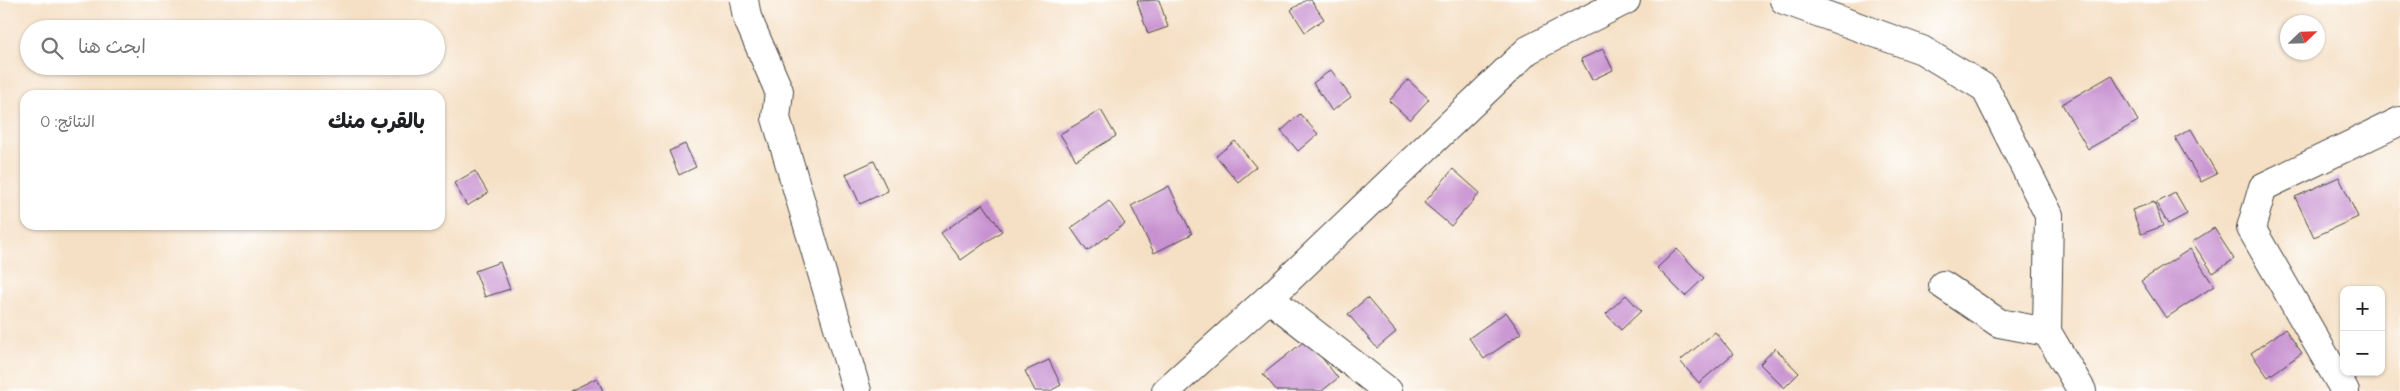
<!DOCTYPE html>
<html lang="ar">
<meta charset="utf-8">
<style>
:root{--surface:#fff;--page:#f6f6f6;--text:#202124;--muted:#757577;--line:#e0e0e0}
body{margin:0;font-family:Delius,"Playpen Sans Arabic",sans-serif;background:var(--page);color:var(--text);direction:rtl}
.controls{position:absolute;right:15px;bottom:15px;display:grid;overflow:hidden;border-radius:10px;box-shadow:0 1px 4px #0004}
.controls button{width:45px;height:45px;display:grid;place-items:center;padding:0;border:0;border-bottom:1px solid var(--line);background:var(--surface);color:var(--text);font:25px sans-serif}
.compass{position:absolute;left:2280px;top:15px;width:45px;height:45px;border-radius:50%;background:var(--surface);box-shadow:0 1px 4px #0004;rotate:67deg}
.list{margin:0;padding:0;list-style:none}
h2{display:flex;justify-content:space-between;align-items:center;height:65px;margin:0;padding:0 20px;font-size:21px}
h2 small{font-size:16px;font-weight:400;color:var(--muted)}
.icon{flex:none;width:28px;height:28px;fill:none;stroke:currentColor;stroke-width:2;stroke-linecap:round;stroke-linejoin:round}
.map{position:relative;flex:none;width:2400px;height:391px;overflow:hidden;direction:ltr}
.search{position:absolute;background:var(--surface);box-shadow:0 1px 4px #0004;left:20px;top:20px;width:425px;height:55px;display:flex;align-items:center;gap:12px;box-sizing:border-box;padding:0 18px;border-radius:28px;color:var(--muted);font-size:19px}
.panel{position:absolute;background:var(--surface);box-shadow:0 1px 4px #0004;left:20px;top:90px;width:425px;height:140px;border-radius:15px;direction:rtl}
.map>svg:first-child{display:block}
.building{fill:#c892d0}
.lines{fill:none;stroke-linecap:round;stroke-linejoin:round}
.street-casing{stroke:#494642;stroke-width:30}
.street{stroke:#fff;stroke-width:28}
</style>
<div class="map">
<svg width="2400" height="391" viewBox="0 0 2400 391">
<rect width="100%" height="100%" fill="#fff"/>
<filter id="ink" filterUnits="userSpaceOnUse"><feTurbulence type="fractalNoise" baseFrequency=".02" numOctaves="2"/><feDisplacementMap in="SourceGraphic" scale="10" xChannelSelector="R" yChannelSelector="G"/><feConvolveMatrix kernelMatrix="1 2 1 2 8 2 1 2 1" color-interpolation-filters="sRGB"/></filter>
<filter id="wash" filterUnits="userSpaceOnUse"><feTurbulence type="fractalNoise" baseFrequency=".0096" numOctaves="4" result="noise"/><feDisplacementMap in="SourceGraphic" scale="20" xChannelSelector="R" yChannelSelector="G"/><feGaussianBlur stdDeviation="1.12" result="paint"/><feColorMatrix in="noise" values="0 0 0 0 0 0 0 0 0 0 0 0 0 0 0 0 0 1.4 0 .05"/><feComposite in="paint" operator="in"/></filter>
<g filter="url(#wash)">
<rect width="100%" height="100%" fill="#f5e0c5"/>
<g id="blocks">
<!-- building -->
<g class="building">
<path d="M1159,0L1168,27L1148,34L1137,1Z"/>
<path d="M1306,0H1311L1324,19L1305,32L1291,10Z"/>
<path d="M1603,49L1613,70L1592,80L1581,59Z"/>
<path d="M1331,70L1351,97L1332,111L1313,83Z"/>
<path d="M2112,75L2138,121L2088,149L2062,104Z"/>
<path d="M1408,80L1429,99L1410,120L1389,101Z"/>
<path d="M1101,110L1116,136L1076,160L1060,134Z"/>
<path d="M1300,114L1318,134L1298,151L1281,131Z"/>
<path d="M2191,129L2217,174L2201,182L2175,138Z"/>
<path d="M1235,141L1256,167L1238,182L1216,156Z"/>
<path d="M685,144L696,167L679,175L669,151Z"/>
<path d="M874,161L888,191L860,204L846,174Z"/>
<path d="M1453,169L1480,193L1451,226L1424,203Z"/>
<path d="M475,171L488,193L467,206L454,183Z"/>
<path d="M2339,177L2358,217L2314,237L2295,197Z"/>
<path d="M1169,186L1192,234L1154,253L1131,206Z"/>
<path d="M2175,193L2187,214L2168,224L2156,203Z"/>
<path d="M1109,201L1125,224L1087,251L1071,228Z"/>
<path d="M2154,202L2163,226L2141,234L2132,210Z"/>
<path d="M983,204L1002,231L961,260L941,233Z"/>
<path d="M2214,228L2234,259L2213,273L2192,242Z"/>
<path d="M1677,249L1704,278L1685,296L1657,268Z"/>
<path d="M2190,249L2214,286L2166,318L2141,281Z"/>
<path d="M500,262L510,289L485,297L475,271Z"/>
<path d="M1626,295L1641,311L1621,330L1606,314Z"/>
<path d="M1367,298L1396,332L1377,348L1348,314Z"/>
<path d="M1506,312L1521,333L1484,359L1469,338Z"/>
<path d="M2285,329L2302,353L2268,377L2251,353Z"/>
<path d="M1715,332L1733,354L1699,383L1680,361Z"/>
<path d="M1307,339L1338,378L1322,391H1277L1263,374Z"/>
<path d="M1775,348L1799,373L1784,388L1760,364Z"/>
<path d="M1049,360L1061,385L1050,391H1035L1025,371Z"/>
<path d="M597,378L603,391H570Z"/>
</g>
</g>
</g>
<g filter="url(#ink)">
<use href="#blocks" fill-opacity="0" stroke="#494642" stroke-width="1"/>
<g class="lines">
<defs>
<g id="street">
<path d="M744,0L747,17L779,91L776,118L857,391"/>
<path d="M1784,0L1922,50L1985,88L2049,215L2047,332L2082,391"/>
<path d="M1943,285L1999,323L2047,332"/>
<path d="M1269,298L1388,391"/>
<path d="M1166,391L1269,298L1528,50L1626,0"/>
<path d="M2345,391L2251,228L2263,187L2400,121"/>
</g>
</defs>
<!-- street casing -->
<use href="#street" class="street-casing"/>
<!-- street -->
<use href="#street" class="street"/>
</g>
</g>
</svg>
<div class="controls">
<button>+</button>
<button>−</button>
</div>
<svg class="compass" viewBox="-18 -18 36 36"><path d="M0-13l5 13h-10z" fill="#e53935"/><path d="M0 13l5-13h-10z" fill="#757577"/></svg>
<div class="search"><svg class="icon" aria-label="search" viewBox="0 0 24 24"><circle cx="10" cy="10" r="6"/><path d="M15 15l6 6"/></svg>ابحث هنا</div>
<section class="panel">
<h2>بالقرب منك<small>النتائج: 0</small></h2>
<ul class="list">
</ul>
</section>
</div>
